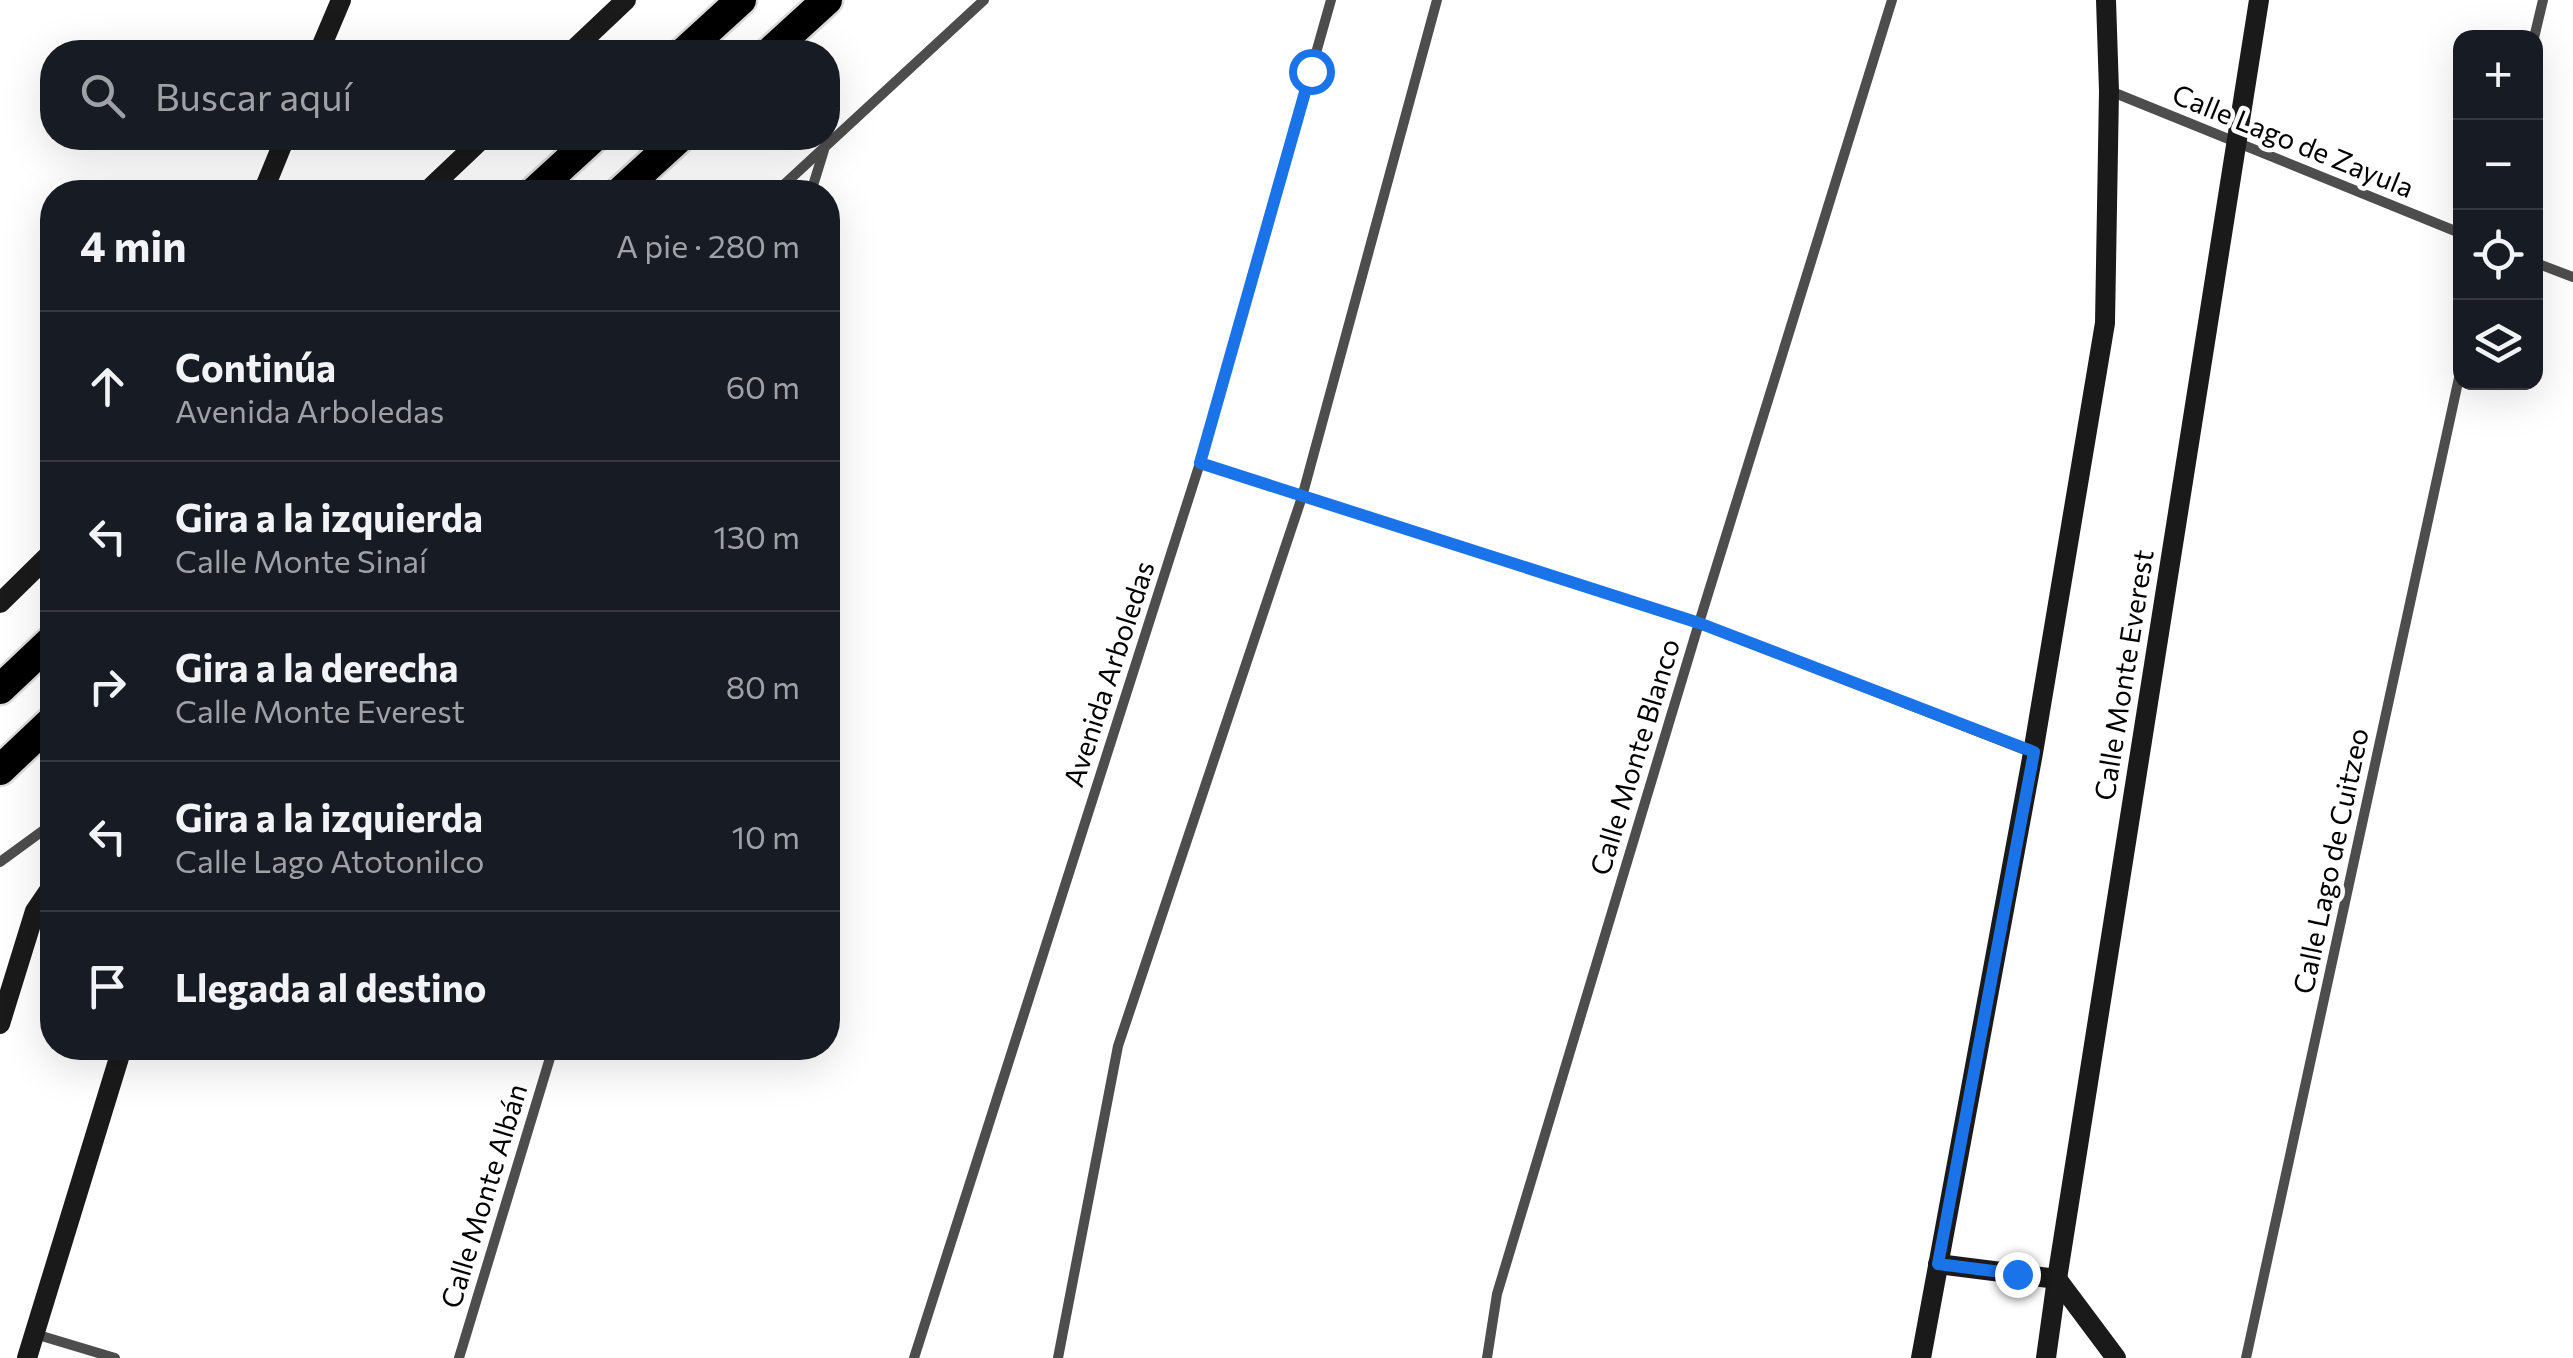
<!DOCTYPE html>
<html lang="es">
<meta charset="utf-8">
<style>
:root{--surface:#171b24;--page:#20242c;--text:#f1f3f6;--muted:#9ea1a6;--line:#363941}
body{margin:0;font-family:Commissioner,sans-serif;background:var(--page);color:var(--text)}
.controls{position:absolute;right:30px;top:30px;display:grid;overflow:hidden;border-radius:20px;box-shadow:0 10px 40px #0002}
.controls button{width:90px;height:90px;display:grid;place-items:center;padding:0;border:0;border-bottom:2px solid var(--line);background:var(--surface);color:var(--text);font:50px sans-serif}
.stop{position:absolute;width:30px;height:30px;margin:-22px;border:8px solid #1a73e8;border-radius:50%;background:#fff}
.stop.end{background:#1a73e8;border-color:#fff;box-shadow:0 2px 10px #0008}
.list{margin:0;padding:0;list-style:none}
h2{display:flex;justify-content:space-between;align-items:center;height:130px;margin:0;padding:0 40px;font-size:42px}
h2 small{font-size:32px;font-weight:400;color:var(--muted)}
.list li{display:grid;grid-template-columns:65px 1fr auto;gap:30px;align-items:center;box-sizing:border-box;height:150px;padding:0 40px;border-top:2px solid var(--line)}
.list b{display:block;font-size:38px;white-space:nowrap}
.list p{margin:0;font-size:32px;white-space:nowrap;color:var(--muted)}
.list em{font-size:32px;font-style:normal;color:var(--muted)}
.icon{flex:none;width:55px;height:55px;fill:none;stroke:currentColor;stroke-width:2;stroke-linecap:round;stroke-linejoin:round}
.map{position:relative;flex:none;width:2573px;height:1358px;overflow:hidden}
.search{position:absolute;background:var(--surface);box-shadow:0 10px 40px #0002;left:40px;top:40px;width:800px;height:110px;display:flex;align-items:center;gap:25px;box-sizing:border-box;padding:0 35px;border-radius:40px;color:var(--muted);font-size:38px}
.panel{position:absolute;background:var(--surface);box-shadow:0 10px 40px #0002;left:40px;top:180px;width:800px;height:880px;border-radius:40px}
.map>svg:first-child{display:block}
.lines{fill:none;stroke-linecap:round;stroke-linejoin:round}
.highway-casing{stroke:#dbdbdb;stroke-width:35}
.street{stroke:#4d4d4d;stroke-width:10}
.secondary{stroke:#1a1a1a;stroke-width:20}
.highway{stroke:#000;stroke-width:30}
.route{stroke:#1a73e8;stroke-width:12}
.labels{text-anchor:middle;stroke-width:9;stroke-linejoin:round;paint-order:stroke}
.street-label{font-size:28px;fill:#000;stroke:#fff}
</style>
<div class="map">
<svg width="2573" height="1358" viewBox="0 0 2573 1358">
<rect width="100%" height="100%" fill="#fff"/>
<g class="lines">
<defs>
<g id="highway">
<path d="M684,52L741,0"/>
<path d="M770,52L827,0"/>
<path d="M534,192L593,138"/>
<path d="M620,192L679,138"/>
<path d="M0,689L52,640"/>
<path d="M0,770L52,721"/>
</g>
</defs>
<!-- highway casing -->
<use href="#highway" class="highway-casing"/>
<!-- street -->
<g class="street">
<path d="M2534,38L2543,0"/>
<path d="M2110,91L2460,233"/>
<path d="M776,192L984,0"/>
<path d="M811,192L824,150"/>
<path d="M2536,263L2573,277"/>
<path d="M1200,463L1699,623L2033,753"/>
<path d="M0,862L52,824"/>
<path d="M35,1334L115,1358"/>
<path d="M459,1358L553,1048"/>
<path d="M914,1358L1200,463L1331,0"/>
<path d="M1058,1358L1118,1046L1302,497L1437,0"/>
<path d="M1487,1358L1497,1294L1699,623L1892,0"/>
<path d="M2246,1358L2460,373"/>
</g>
<!-- secondary -->
<g class="secondary">
<path d="M319,52L341,0"/>
<path d="M571,52L626,0"/>
<path d="M263,192L285,138"/>
<path d="M426,192L483,138"/>
<path d="M0,603L52,552"/>
<path d="M0,1024L35,911L52,886"/>
<path d="M1938,1264L2057,1279L2116,1358"/>
<path d="M27,1358L122,1048"/>
<path d="M1921,1358L2033,753L2105,323L2109,91L2106,0"/>
<path d="M2046,1358L2057,1279L2259,0"/>
</g>
<!-- highway -->
<use href="#highway" class="highway"/>
</g>
<g class="lines">
<!-- route -->
<path class="route" d="M1311,71L1200,463L1699,623L2034,752L1938,1264L2017,1274"/>
</g>
<g class="labels">
<!-- street labels -->
<g class="street-label">
<text transform="translate(2293 141) rotate(22)" y="10">Calle Lago de Zayula</text>
<text transform="translate(1109 674) rotate(-72)" y="10">Avenida Arboledas</text>
<text transform="translate(2124 675) rotate(-81)" y="10">Calle Monte Everest</text>
<text transform="translate(1635 757) rotate(-73)" y="10">Calle Monte Blanco</text>
<text transform="translate(2331 861) rotate(-78)" y="10">Calle Lago de Cuitzeo</text>
<text transform="translate(484 1196) rotate(-73)" y="10">Calle Monte Albán</text>
</g>
</g>
</svg>
<div class="controls">
<button>+</button>
<button>−</button>
<button><svg class="icon" aria-label="locate" viewBox="0 0 24 24"><circle cx="12" cy="12" r="6"/><path d="M12 2v4M12 18v4M2 12h4M18 12h4"/></svg></button>
<button><svg class="icon" aria-label="layers" viewBox="0 0 24 24"><path d="M12 4l9 5-9 5-9-5zM3 14l9 5 9-5"/></svg></button>
</div>
<div class="stop" style="left:1311px;top:71px"></div>
<div class="stop end" style="left:2017px;top:1274px"></div>
<div class="search"><svg class="icon" aria-label="search" viewBox="0 0 24 24"><circle cx="10" cy="10" r="6"/><path d="M15 15l6 6"/></svg>Buscar aquí</div>
<section class="panel">
<h2>4 min<small>A pie · 280 m</small></h2>
<ul class="list">
<li><svg class="icon" aria-label="ahead" viewBox="0 0 24 24"><path d="M12 20V5M6 11l6-6 6 6"/></svg><div><b>Continúa</b><p>Avenida Arboledas</p></div><em>60 m</em></li>
<li><svg class="icon" aria-label="left" viewBox="0 0 24 24"><path d="M17 20v-9H6M10 6l-5 5 5 5"/></svg><div><b>Gira a la izquierda</b><p>Calle Monte Sinaí</p></div><em>130 m</em></li>
<li><svg class="icon" aria-label="right" viewBox="0 0 24 24"><path d="M7 20v-9h11M14 6l5 5-5 5"/></svg><div><b>Gira a la derecha</b><p>Calle Monte Everest</p></div><em>80 m</em></li>
<li><svg class="icon" aria-label="left" viewBox="0 0 24 24"><path d="M17 20v-9H6M10 6l-5 5 5 5"/></svg><div><b>Gira a la izquierda</b><p>Calle Lago Atotonilco</p></div><em>10 m</em></li>
<li><svg class="icon" aria-label="arrive" viewBox="0 0 24 24"><path d="M6 21V4h12l-3 4 3 4H6"/></svg><div><b>Llegada al destino</b></div></li>
</ul>
</section>
</div>
